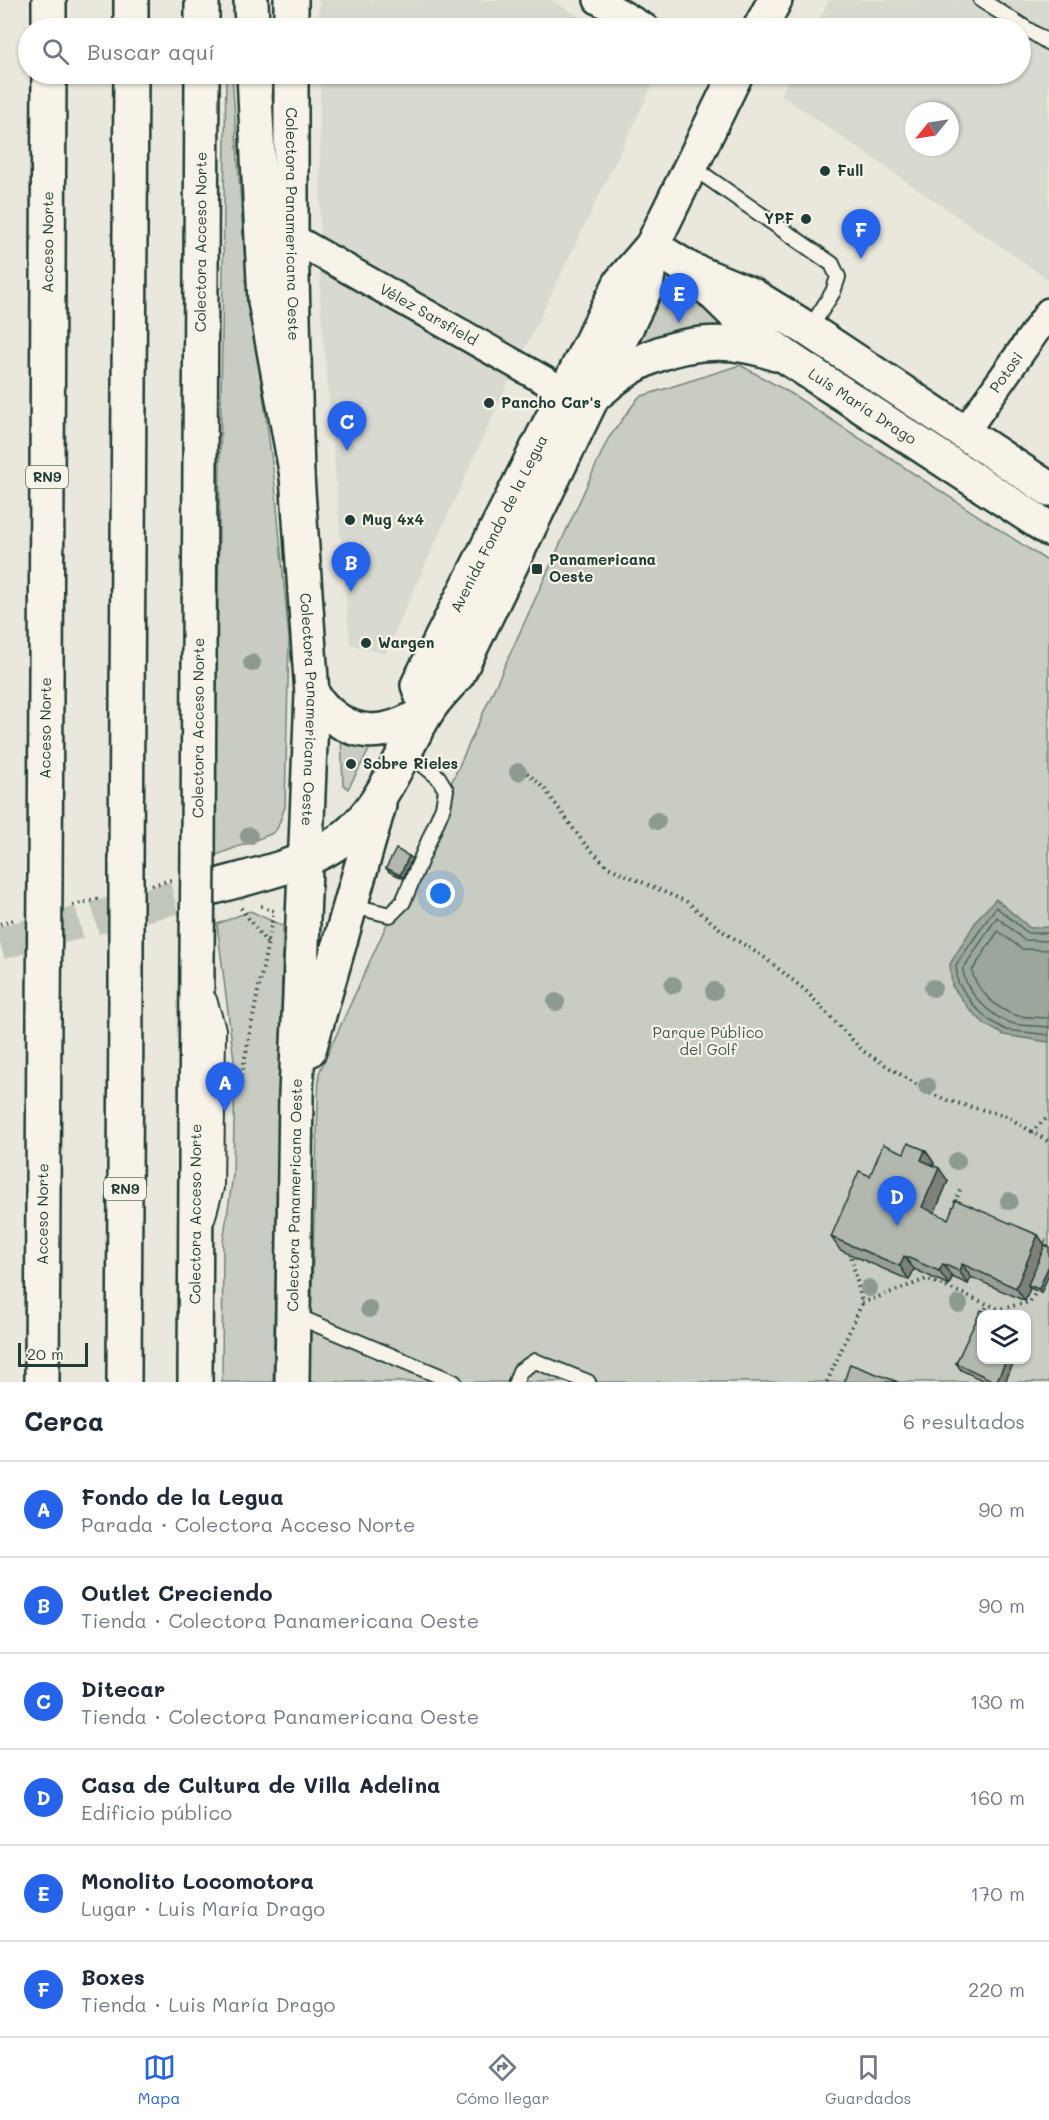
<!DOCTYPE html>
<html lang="es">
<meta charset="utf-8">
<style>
:root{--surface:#fff;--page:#f2f2f3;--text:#1f2937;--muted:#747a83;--line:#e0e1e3;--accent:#2563eb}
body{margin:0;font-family:Mali,sans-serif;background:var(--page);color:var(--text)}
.controls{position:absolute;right:18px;bottom:18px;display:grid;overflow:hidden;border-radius:12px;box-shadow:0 2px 4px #0004}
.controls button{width:54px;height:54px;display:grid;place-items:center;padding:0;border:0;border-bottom:2px solid var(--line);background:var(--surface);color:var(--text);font:30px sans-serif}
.compass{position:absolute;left:905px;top:102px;width:54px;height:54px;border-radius:50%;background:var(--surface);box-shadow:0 2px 4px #0004;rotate:240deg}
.scale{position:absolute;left:18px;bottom:15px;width:70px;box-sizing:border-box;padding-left:6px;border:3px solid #1f3d34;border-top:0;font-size:16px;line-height:21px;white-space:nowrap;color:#1f3d34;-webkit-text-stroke:4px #f7f3e8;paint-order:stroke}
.you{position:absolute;left:441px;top:894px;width:21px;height:21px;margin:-15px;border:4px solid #fff;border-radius:50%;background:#1a73e8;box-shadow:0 0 0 9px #1a73e833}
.badge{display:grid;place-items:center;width:39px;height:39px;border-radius:50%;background:var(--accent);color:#fff;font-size:20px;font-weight:700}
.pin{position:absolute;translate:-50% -50px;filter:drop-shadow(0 2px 3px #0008)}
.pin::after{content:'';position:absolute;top:32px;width:21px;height:18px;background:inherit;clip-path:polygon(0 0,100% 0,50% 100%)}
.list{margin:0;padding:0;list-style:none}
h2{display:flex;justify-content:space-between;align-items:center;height:78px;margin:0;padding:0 24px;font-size:26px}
h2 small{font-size:20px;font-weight:400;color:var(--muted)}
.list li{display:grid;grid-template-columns:39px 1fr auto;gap:18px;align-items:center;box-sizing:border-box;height:96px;padding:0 24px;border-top:2px solid var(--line)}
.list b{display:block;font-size:22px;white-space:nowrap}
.list p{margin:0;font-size:20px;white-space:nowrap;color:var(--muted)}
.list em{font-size:20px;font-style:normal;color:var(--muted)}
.icon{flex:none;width:33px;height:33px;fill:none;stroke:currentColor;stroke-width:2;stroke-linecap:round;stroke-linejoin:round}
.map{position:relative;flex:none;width:1049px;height:1382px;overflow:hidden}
.search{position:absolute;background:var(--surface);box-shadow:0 2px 4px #0004;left:18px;right:18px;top:18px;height:66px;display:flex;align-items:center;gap:15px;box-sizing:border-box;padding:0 21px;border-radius:33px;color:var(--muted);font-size:22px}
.sheet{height:654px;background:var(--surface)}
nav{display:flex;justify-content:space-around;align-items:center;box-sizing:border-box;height:84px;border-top:2px solid var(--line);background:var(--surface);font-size:16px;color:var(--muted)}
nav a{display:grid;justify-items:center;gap:3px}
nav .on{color:var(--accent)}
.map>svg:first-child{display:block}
.built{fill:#d9dacf;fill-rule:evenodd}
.green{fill:#c8ccc1;stroke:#74847a;stroke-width:1.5;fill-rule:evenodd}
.water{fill:#9ca69c;stroke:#6a7c72;stroke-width:1.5}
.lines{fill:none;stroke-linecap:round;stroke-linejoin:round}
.shore{stroke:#51675e;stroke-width:1.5}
.secondary-tunnel{stroke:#c1c6bb;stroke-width:33;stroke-dasharray:33 16;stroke-linecap:butt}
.lane-casing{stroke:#1f3d34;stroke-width:18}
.street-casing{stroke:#1f3d34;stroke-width:32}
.secondary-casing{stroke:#1f3d34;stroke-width:38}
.highway-casing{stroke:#1f3d34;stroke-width:38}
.path{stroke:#1f3d34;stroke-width:4;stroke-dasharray:1.5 4.5;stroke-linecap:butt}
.lane{stroke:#f7f3e8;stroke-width:14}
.street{stroke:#f7f3e8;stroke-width:27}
.secondary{stroke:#f7f3e8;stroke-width:33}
.highway{stroke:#f7f3e8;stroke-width:33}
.highway-bridge-casing{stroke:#1f3d34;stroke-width:38;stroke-linecap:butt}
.highway-bridge{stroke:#f7f3e8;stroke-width:33}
.tree{fill:#8d9a8f}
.wall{fill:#999e96;stroke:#1f3d34;stroke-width:1.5}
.shaded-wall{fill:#7d817a;stroke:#1f3d34;stroke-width:1.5}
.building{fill:#b2b8ae;stroke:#1f3d34;stroke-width:1.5}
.poi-dot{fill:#1f3d34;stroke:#f7f3e8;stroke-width:2}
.labels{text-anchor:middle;stroke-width:4.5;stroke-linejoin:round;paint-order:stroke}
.shield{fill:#f7f3e8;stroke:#60746a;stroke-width:1.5}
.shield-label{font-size:14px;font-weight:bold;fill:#1f3d34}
.poi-label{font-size:15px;font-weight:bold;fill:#1f3d34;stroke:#f7f3e8;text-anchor:start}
.street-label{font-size:15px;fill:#1f3d34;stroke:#f7f3e8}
.park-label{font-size:15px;fill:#415a50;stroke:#f7f3e8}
</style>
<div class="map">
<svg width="1049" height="1382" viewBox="0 0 1049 1382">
<rect width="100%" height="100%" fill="#eae8dd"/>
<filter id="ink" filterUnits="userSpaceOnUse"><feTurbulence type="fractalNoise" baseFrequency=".0167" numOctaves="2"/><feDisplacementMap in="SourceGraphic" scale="12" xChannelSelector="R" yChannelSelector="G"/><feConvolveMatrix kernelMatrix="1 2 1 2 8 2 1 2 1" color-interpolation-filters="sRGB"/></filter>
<g filter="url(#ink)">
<!-- built -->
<g class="built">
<path d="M319,0H551L600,28H319Z"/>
<path d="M829,0H1049V280L781,95L792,74H1020V28H815ZM914,111H950V147H914Z"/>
<path d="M320,74H658L501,398L385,654L350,644L320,300Z"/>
</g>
<!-- green -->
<g class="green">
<path d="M226,74H232L244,250L275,485L289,639L285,807L277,829L271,834L214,856Z"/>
<path d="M673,277L682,280L723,319L724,326L706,328L632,348L663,281Z"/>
<path d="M740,365L792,394L1049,562V1382H309L319,1073L608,439L639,397ZM982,1314H1026V1360H982Z"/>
<path d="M341,736L359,746L370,748L348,789L343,784Z"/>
<path d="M250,911L283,926L273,1382H222L223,1242L233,1175L235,1068L217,924Z"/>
</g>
<!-- water -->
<path class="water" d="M996,899L1030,928L1049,927V1042L1004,1035L986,1025L970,1010L952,986L950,964L978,918Z"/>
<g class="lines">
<!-- shore -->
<g class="shore">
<path d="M1049,933H1028L996,907L956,965L958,983L974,1006L989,1020L1006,1030L1049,1035"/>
<path d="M1049,941L1024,940L997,917L963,969C964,991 991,1017 1011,1023C1023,1027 1037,1025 1049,1027"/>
<path d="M1049,950L1022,949L998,931L972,971C975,989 998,1010 1015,1015C1026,1018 1038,1017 1049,1018"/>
</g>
<!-- secondary-tunnel -->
<path class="secondary-tunnel" d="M0,943L214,887"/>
<defs>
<g id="lane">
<path d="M981,0L1049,43"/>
<path d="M691,166L832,264L838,277L833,292L809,330"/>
<path d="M349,905L390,915L403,902L443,807L446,790L438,777L405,750"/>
<path d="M207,1220L216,1188L218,1029L209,999"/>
<path d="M294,1315L454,1382"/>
<path d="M516,1382L520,1371L535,1361L588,1382"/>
</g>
<g id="street">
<path d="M598,0L645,28"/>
<path id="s1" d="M291,237L565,392"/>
<path id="s2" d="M964,433L1049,312"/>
</g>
<g id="secondary">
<path d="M291,0V28"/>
<path d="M760,28L775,0"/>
<path id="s3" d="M291,74V237L297,476L312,694L296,1095L292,1382"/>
<path d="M652,246L689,269L752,295L809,330L1049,489"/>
<path id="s4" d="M699,279L754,333L791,360L1049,529"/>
<path d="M601,390C649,346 714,331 776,354"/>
<path d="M312,694C344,739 383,740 427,711"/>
<path id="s5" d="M427,711L418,685L621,282L652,246L736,74"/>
<path d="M214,887C252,876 292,868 327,849C379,821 397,760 426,713C434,699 447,687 458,674L646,287L652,246"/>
<path d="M309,1050L379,805"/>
</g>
<g id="highway">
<path d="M251,0L252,28"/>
<path d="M49,28V0"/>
<path d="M131,28V0"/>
<path d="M202,28V0"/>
<path d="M254,74L265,301L297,476"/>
<path id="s6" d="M198,850L202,74"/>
<path d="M126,863L131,74"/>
<path id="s7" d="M45,881L49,74"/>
<path id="s8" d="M42,1382L44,1014"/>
<path d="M124,1382L126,996"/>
<path id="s9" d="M195,1382L197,953"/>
</g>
</defs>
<!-- lane casing -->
<use href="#lane" class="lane-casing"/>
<!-- street casing -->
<use href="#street" class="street-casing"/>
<!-- secondary casing -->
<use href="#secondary" class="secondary-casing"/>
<!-- highway casing -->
<use href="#highway" class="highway-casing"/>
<!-- path -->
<g class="path">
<path d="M527,773L544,788L583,842L608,867L687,902L724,932L765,958L805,990L863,1051L930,1093L946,1100L1006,1116L1049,1142"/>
<path d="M152,885L171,880"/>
<path d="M73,905L98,899"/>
<path d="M241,908L267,943"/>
<path d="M0,924L17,919"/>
<path d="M238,1093L274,911L259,905"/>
<path d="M1031,1132L1049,1116"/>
<path d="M953,1208L960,1190"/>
<path d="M1039,1239L1049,1243"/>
<path d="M862,1303L927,1279L999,1309L1030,1302L1039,1287"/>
<path d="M983,1314L988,1304"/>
<path d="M827,1382L862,1303L851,1255"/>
</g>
<!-- lane -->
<use href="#lane" class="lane"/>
<!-- street -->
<use href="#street" class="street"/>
<!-- secondary -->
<use href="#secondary" class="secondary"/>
<!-- highway -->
<use href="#highway" class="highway"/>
<defs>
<g id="highway-bridge">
<path d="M126,863V996"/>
<path d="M197,953L198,850"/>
<path d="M44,1014L45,881"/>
</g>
</defs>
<!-- highway-bridge casing -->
<use href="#highway-bridge" class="highway-bridge-casing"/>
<!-- highway-bridge -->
<use href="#highway-bridge" class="highway-bridge"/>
</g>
<!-- trees -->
<g class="tree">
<circle cx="252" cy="663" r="9"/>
<circle cx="518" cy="772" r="9"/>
<circle cx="657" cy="821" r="9"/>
<circle cx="249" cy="836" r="9"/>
<circle cx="673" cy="985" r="9"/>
<circle cx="933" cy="988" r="9"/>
<circle cx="714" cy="991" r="9"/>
<circle cx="556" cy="1002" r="9"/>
<circle cx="927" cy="1086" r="9"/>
<circle cx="957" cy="1161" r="9"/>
<circle cx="1009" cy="1201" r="9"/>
<circle cx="869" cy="1288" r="9"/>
<circle cx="959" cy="1304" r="9"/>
<circle cx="369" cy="1309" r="9"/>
</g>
<!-- wall -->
<g class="wall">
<path d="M409,856L412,859L403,878L389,872L386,868Z"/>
<path d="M925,1150L934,1163L933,1165L948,1181L934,1213L948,1219L1038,1235L1041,1293L1030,1288L1025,1301L971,1277L968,1284L952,1277L949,1285L914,1269L909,1280L840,1250L831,1237L870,1176Z"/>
<path d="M981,1359H1015L1005,1382H986L961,1370L956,1363Z"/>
</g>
<!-- shaded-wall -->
<g class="shaded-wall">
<path d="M409,856L412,859L403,878L400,875Z"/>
<path d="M925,1150L934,1163L930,1173L921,1160Z"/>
<path d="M939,1168L948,1181L931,1221L922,1207Z"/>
<path d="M1038,1235L1047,1248L1028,1285L1030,1288L1025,1301L1016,1288Z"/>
<path d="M904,1256L914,1269L909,1280L900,1266Z"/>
<path d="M943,1264L952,1277L949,1285L939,1271Z"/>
<path d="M962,1264L971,1277L968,1284L959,1271Z"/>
<path d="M1049,1265V1274L1041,1293L1039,1289Z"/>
<path d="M1007,1359H1015L1005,1382H996Z"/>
</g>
<!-- building -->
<g class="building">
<path d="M396,849L409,856L400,875L386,868Z"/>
<path d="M908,1143L925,1150L921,1160L939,1168L922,1207L948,1219L956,1200L1038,1235L1016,1288L962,1264L959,1271L943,1264L939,1271L904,1256L900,1266L831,1237L859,1171L870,1176L883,1144L904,1153Z"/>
<path d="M1045,1245L1049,1247V1265L1039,1289L1028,1285Z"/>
<path d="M981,1310L992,1314H981V1359H1007L996,1382L956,1363Z"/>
<path d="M850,1364L898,1382H844Z"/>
</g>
</g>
<!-- markers -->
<g class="poi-dot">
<circle cx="825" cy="171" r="6"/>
<circle cx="806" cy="219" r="6"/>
<circle cx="489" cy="403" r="6"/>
<circle cx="350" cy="520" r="6"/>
<rect x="531" y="563" width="12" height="12" rx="3"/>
<circle cx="366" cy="643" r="6"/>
<circle cx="351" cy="764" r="6"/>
</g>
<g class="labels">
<!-- shield labels -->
<g class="shield">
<rect x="26" y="466" width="42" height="22" rx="4.5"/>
<rect x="104" y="1178" width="42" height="22" rx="4.5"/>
</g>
<g class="shield-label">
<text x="47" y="482">RN9</text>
<text x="125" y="1194">RN9</text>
</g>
<!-- poi labels -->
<g class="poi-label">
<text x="837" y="176">Full</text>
<text x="794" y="224" text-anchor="end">YPF</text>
<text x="501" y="408">Pancho Car's</text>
<text x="362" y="525">Mug 4x4</text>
<text x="549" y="565">Panamericana<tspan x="549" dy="17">Oeste</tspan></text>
<text x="378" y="648">Wargen</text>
<text x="363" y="769">Sobre Rieles</text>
</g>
<!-- street labels -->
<g class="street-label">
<text dy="5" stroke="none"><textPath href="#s3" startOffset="150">Colectora Panamericana Oeste</textPath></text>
<text dy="5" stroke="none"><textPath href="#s7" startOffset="639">Acceso Norte</textPath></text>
<text dy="5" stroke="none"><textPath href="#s6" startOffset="608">Colectora Acceso Norte</textPath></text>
<text dy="5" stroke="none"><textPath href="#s1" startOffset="158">Vélez Sarsfield</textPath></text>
<text dy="5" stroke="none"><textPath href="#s2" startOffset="74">Potosi</textPath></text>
<text dy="5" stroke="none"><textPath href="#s4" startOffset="208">Luis María Drago</textPath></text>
<text dy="5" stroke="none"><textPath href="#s5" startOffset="208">Avenida Fondo de la Legua</textPath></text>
<text dy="5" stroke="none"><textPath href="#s3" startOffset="636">Colectora Panamericana Oeste</textPath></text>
<text dy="5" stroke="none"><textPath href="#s7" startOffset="153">Acceso Norte</textPath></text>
<text dy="5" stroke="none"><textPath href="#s6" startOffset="122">Colectora Acceso Norte</textPath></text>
<text transform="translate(295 1195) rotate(-89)" y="5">Colectora Panamericana Oeste</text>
<text dy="5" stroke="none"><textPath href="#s8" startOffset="168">Acceso Norte</textPath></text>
<text dy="5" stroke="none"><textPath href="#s9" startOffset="168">Colectora Acceso Norte</textPath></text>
</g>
<!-- park labels -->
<g class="park-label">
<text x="708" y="1038">Parque Público<tspan x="708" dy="17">del Golf</tspan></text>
</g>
</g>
</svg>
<div class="controls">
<button><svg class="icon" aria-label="layers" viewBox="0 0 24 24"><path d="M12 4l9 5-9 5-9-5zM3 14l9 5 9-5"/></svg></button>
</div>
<svg class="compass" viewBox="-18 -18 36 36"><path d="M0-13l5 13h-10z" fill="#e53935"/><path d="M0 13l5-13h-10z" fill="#747a83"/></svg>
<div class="scale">20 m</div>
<div class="you"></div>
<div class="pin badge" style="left:225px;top:1112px">A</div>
<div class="pin badge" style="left:351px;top:592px">B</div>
<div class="pin badge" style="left:347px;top:451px">C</div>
<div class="pin badge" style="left:897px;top:1226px">D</div>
<div class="pin badge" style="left:679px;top:323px">E</div>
<div class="pin badge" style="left:861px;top:259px">F</div>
<div class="search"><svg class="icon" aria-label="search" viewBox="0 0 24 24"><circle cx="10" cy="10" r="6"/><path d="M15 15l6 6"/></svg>Buscar aquí</div>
</div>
<section class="sheet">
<h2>Cerca<small>6 resultados</small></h2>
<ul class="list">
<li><span class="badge">A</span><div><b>Fondo de la Legua</b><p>Parada · Colectora Acceso Norte</p></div><em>90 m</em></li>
<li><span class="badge">B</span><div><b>Outlet Creciendo</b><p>Tienda · Colectora Panamericana Oeste</p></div><em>90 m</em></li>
<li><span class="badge">C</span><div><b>Ditecar</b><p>Tienda · Colectora Panamericana Oeste</p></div><em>130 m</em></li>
<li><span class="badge">D</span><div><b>Casa de Cultura de Villa Adelina</b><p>Edificio público</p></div><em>160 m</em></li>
<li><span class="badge">E</span><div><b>Monolito Locomotora</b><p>Lugar · Luis María Drago</p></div><em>170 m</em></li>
<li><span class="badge">F</span><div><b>Boxes</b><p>Tienda · Luis María Drago</p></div><em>220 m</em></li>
</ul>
</section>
<nav>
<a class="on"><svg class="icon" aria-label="map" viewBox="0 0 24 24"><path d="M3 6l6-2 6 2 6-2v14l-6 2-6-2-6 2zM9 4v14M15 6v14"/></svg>Mapa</a>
<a><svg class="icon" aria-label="directions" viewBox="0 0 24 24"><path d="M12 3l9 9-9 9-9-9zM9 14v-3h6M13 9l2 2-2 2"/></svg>Cómo llegar</a>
<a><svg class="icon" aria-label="saved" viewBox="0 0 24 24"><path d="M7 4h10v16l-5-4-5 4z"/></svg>Guardados</a>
</nav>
